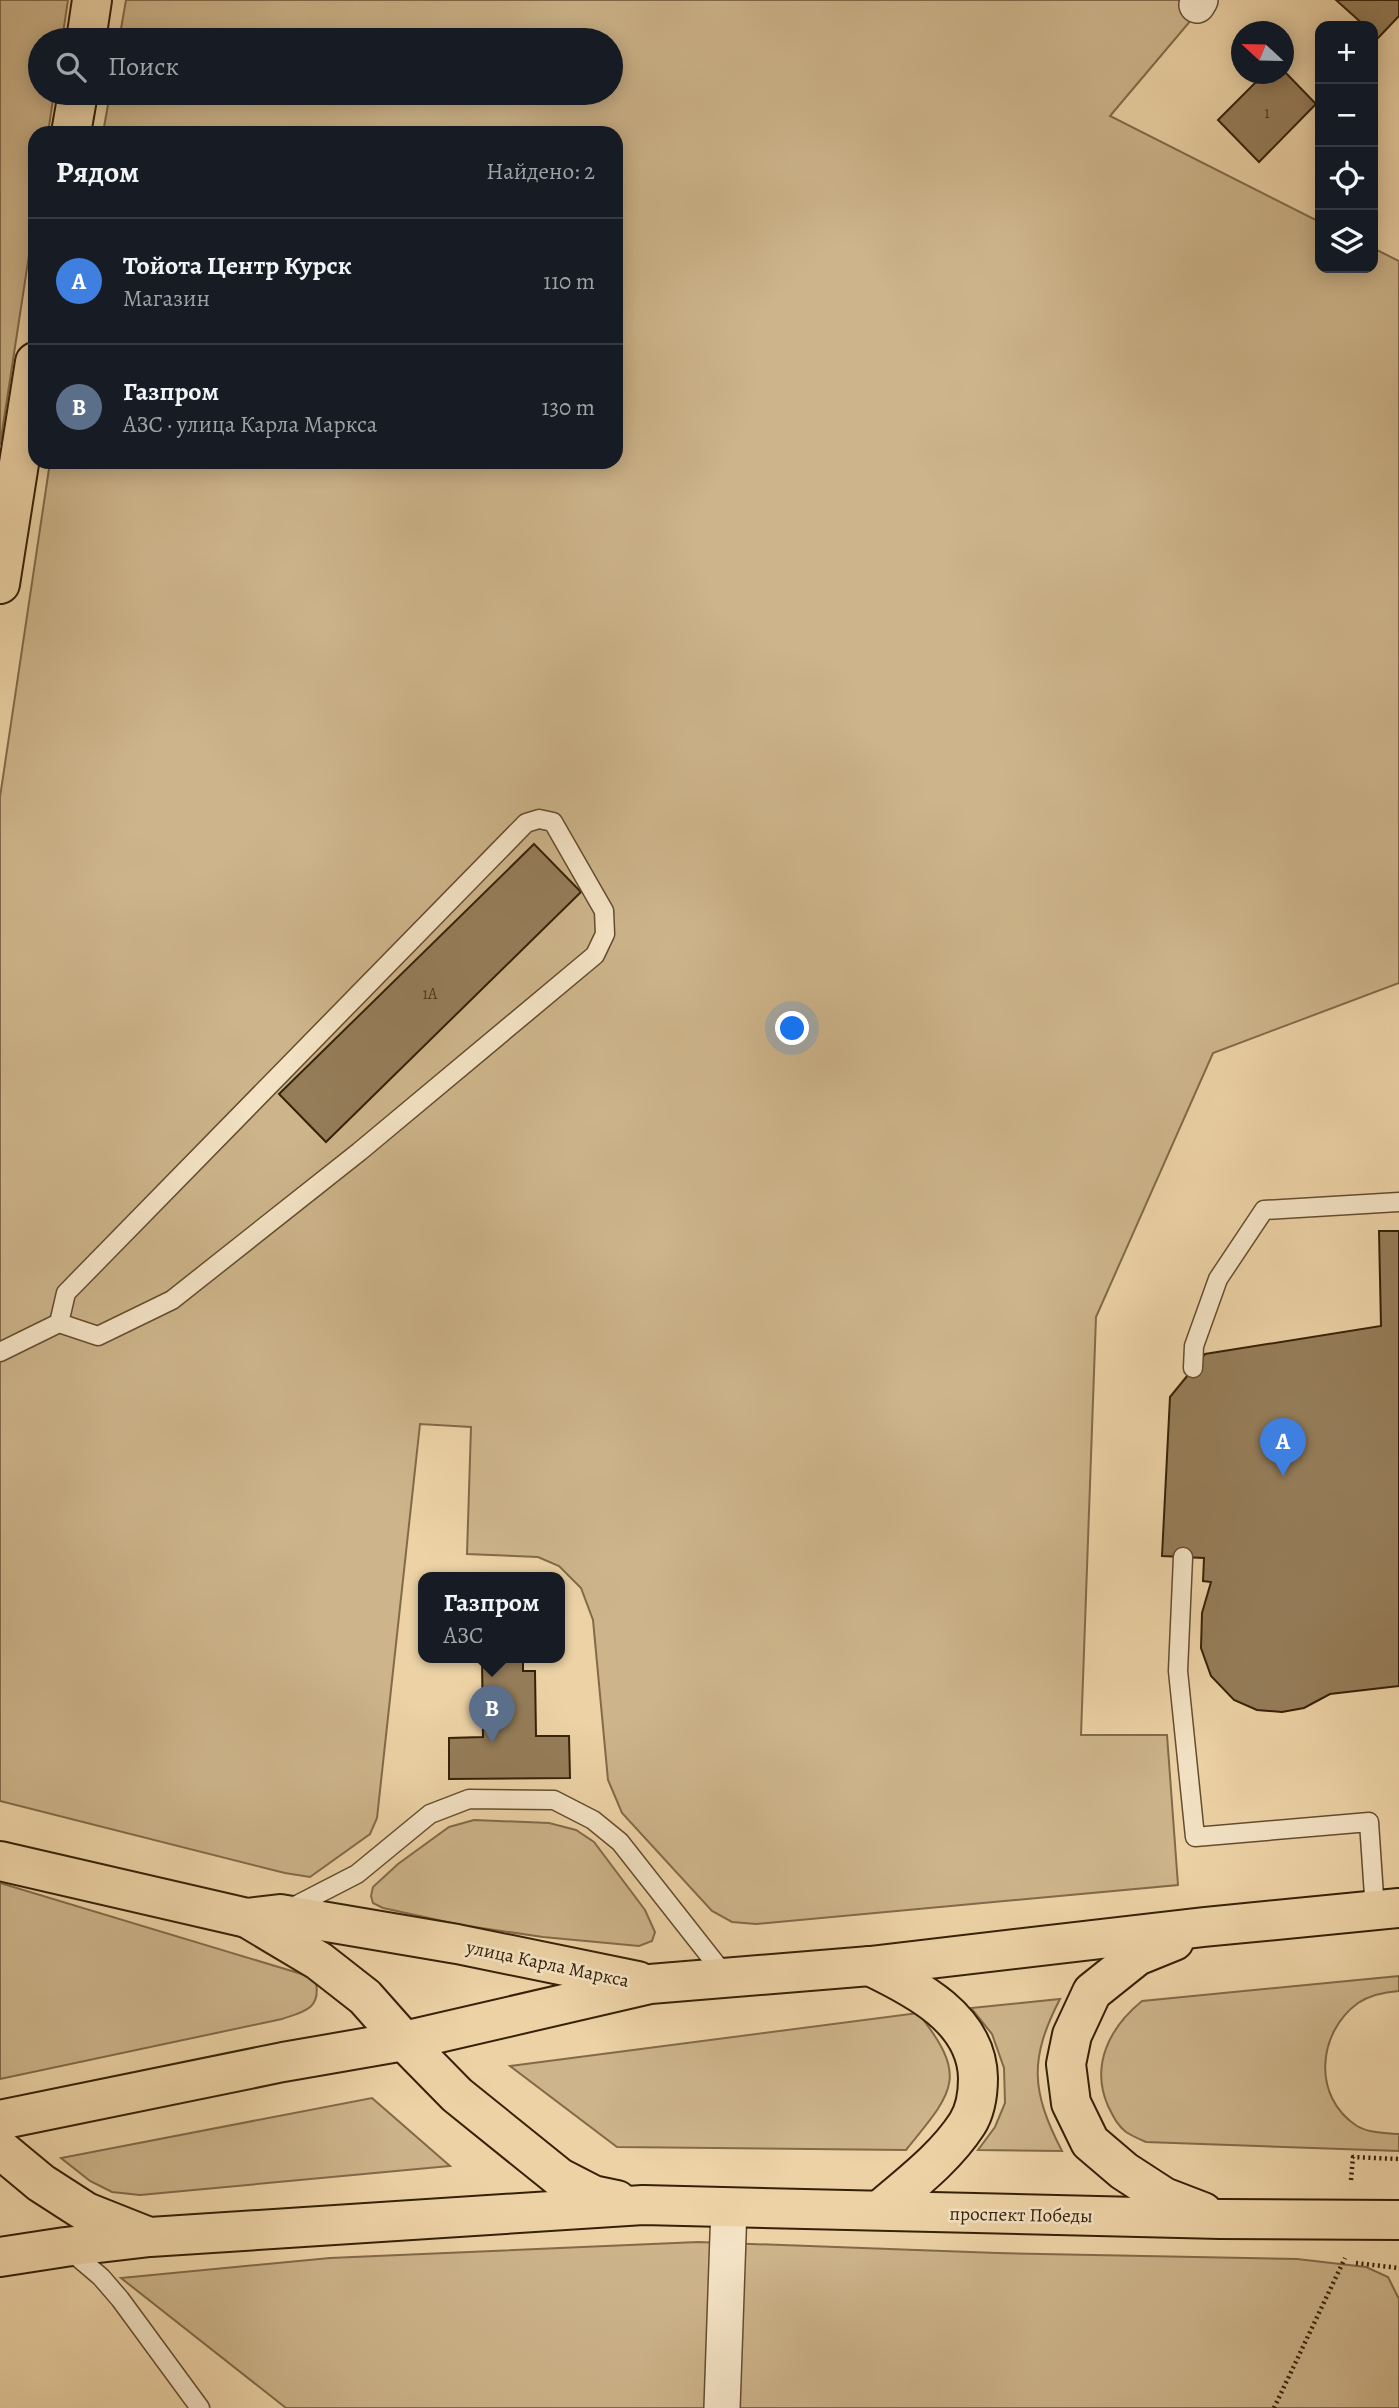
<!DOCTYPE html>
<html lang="ru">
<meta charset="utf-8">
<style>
:root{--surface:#171b24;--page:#20242c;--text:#f1f3f6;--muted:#9ea1a6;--line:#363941;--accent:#c59692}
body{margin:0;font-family:Alegreya,serif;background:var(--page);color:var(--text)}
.controls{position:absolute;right:21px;top:21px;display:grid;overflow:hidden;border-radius:14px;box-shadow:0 4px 18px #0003}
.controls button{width:63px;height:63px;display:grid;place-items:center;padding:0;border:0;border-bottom:2px solid var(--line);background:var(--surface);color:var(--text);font:35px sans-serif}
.compass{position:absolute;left:1231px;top:21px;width:63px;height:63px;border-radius:50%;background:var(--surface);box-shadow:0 4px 18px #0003;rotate:292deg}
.you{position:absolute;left:793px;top:1029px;width:24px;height:24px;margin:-18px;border:5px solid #fff;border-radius:50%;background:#1a73e8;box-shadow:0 0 0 10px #1a73e833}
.badge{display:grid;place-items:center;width:46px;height:46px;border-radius:50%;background:var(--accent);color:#fff;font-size:23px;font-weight:700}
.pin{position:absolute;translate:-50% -58px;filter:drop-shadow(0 2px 4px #0008)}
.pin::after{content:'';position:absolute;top:37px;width:24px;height:21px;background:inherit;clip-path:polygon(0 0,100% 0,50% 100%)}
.popup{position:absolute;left:418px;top:1572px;width:147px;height:91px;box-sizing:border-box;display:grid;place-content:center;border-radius:14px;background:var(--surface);filter:drop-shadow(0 2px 5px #0005);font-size:23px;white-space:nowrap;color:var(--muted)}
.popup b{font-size:26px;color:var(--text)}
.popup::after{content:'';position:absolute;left:50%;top:100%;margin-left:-14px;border:14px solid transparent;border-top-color:var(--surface)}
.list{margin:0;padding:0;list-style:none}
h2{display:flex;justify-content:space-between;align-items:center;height:91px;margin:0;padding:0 28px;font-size:30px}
h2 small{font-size:23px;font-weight:400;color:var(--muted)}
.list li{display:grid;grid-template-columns:46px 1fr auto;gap:21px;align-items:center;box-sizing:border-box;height:126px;padding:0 28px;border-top:2px solid var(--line)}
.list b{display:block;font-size:26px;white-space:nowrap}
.list p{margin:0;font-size:23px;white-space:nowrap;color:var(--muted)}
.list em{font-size:23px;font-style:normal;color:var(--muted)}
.icon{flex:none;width:38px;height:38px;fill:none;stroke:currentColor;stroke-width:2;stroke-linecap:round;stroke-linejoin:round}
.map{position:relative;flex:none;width:1399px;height:2408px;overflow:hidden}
.search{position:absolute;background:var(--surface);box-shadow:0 4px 18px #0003;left:28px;top:28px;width:595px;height:77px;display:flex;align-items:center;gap:18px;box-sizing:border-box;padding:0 24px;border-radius:38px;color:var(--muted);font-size:26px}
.panel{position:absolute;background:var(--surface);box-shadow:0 4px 18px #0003;left:28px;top:126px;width:595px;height:343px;border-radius:21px}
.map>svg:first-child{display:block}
.green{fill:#cdb48a;stroke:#826a48;stroke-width:2}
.building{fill:#957d59;stroke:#362107;stroke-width:2}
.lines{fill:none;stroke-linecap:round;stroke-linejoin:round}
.lane-casing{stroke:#644d2e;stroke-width:21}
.street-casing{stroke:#644d2e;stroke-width:38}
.primary-casing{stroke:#362107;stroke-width:42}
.path{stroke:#362107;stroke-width:4.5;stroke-dasharray:2 3.5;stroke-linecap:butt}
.lane{stroke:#f3e2c4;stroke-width:18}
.street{stroke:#f3e2c4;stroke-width:35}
.primary{stroke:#ecd2a5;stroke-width:38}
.labels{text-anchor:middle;stroke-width:5;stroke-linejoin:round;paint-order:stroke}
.number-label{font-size:16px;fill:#4e381c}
.street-label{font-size:19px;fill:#362107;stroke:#f3e2c4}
</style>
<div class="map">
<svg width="1399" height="2408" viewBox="0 0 1399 2408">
<rect width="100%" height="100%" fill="#ecd2a5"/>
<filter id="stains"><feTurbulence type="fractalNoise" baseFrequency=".00286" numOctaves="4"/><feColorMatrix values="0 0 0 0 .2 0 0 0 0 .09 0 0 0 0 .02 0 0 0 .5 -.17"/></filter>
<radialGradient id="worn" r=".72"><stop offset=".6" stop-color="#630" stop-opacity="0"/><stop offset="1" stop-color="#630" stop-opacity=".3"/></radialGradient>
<!-- green -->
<g class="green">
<path d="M0,0H68L62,40H40V93H54L48,133H35V216L0,445Z"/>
<path d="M126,0H1208L1110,116L1320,222V268H1373V248L1399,261V983L1213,1053L1096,1317L1081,1735H1167L1178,1885L756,1924L732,1922L712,1911L622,1813L608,1780L593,1620L581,1588L559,1566L538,1557L467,1554L471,1427L420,1424L377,1818L370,1834L310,1877L285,1873L0,1801V797L50,462H616V133H103L110,93H611V40H119Z"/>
<path d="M474,1820L549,1823L576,1830L594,1842L645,1910L655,1932L652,1941L639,1946L543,1937L461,1925L383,1908L373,1903L371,1896L373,1887L398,1864L449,1827Z"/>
<path d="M0,1883L305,1975L316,1983C321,2009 303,2012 282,2019L0,2079Z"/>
<path d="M1399,1976V1991C1385,1992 1370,1995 1358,2003C1317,2033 1312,2097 1357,2126C1369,2133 1385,2133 1399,2134V2151L1146,2142C1139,2139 1132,2136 1126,2132C1117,2125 1113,2116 1108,2106C1090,2065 1110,2027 1142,2001Z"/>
<path d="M1060,1999C1029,2059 1031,2091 1062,2151L978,2150L995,2127L1005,2103L1004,2068L992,2034L971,2008Z"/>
<path d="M918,2013C969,2077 954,2091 906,2150L617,2147L510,2066Z"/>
<path d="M372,2098L450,2166L140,2195L112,2192L90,2181L61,2158Z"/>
<path d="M698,2242L997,2253L1297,2259L1366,2267L1388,2277L1399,2299V2408H286L121,2278L330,2258Z"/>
</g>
<!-- building -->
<g class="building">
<path d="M1336,0H1399V16L1378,38L1373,33V26H1365Z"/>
<path d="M1284,71L1316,104L1259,162L1218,120L1264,74H1284Z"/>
<path d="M534,844L581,892L326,1142L279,1094Z"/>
<path d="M1379,1231H1399V1686L1330,1694L1304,1708L1282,1712L1257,1710L1234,1700L1211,1676L1201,1648L1202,1613L1211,1582L1203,1581L1204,1558L1162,1556L1170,1397L1205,1354L1381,1326Z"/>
<path d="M482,1657H523V1671H535L536,1736H569L570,1778L449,1779V1738L483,1737Z"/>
</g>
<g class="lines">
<defs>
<g id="lane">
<path d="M0,1352L59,1323L66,1293L526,823L539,819L553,822L604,911L605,934L595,955L359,1152L172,1300L98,1336L59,1323"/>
<path d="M1193,1368L1194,1346L1218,1279L1264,1210L1399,1202"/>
<path d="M1183,1557L1178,1671L1195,1837L1369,1822L1375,1911"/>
<path d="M289,1909L357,1874L430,1814L469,1799L554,1800L593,1820L620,1842L727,1978"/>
<path d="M68,2249L101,2277L120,2299L200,2408"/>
</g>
<g id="street">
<path d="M1197,5L1200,0"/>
<path d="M722,2408L729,2207"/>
</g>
<g id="primary">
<path d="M86,40L92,0"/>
<path d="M71,133L78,93"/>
<path d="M0,584L35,362"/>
<path d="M0,1861L247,1918L280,1914L457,1944L638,1981"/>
<path d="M247,1918L319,1961L365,1997L404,2041L457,2095L560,2178L593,2195L617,2200"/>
<path d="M1174,1941L1137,1956L1092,1992L1072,2035L1066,2064L1071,2103L1090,2142L1124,2171L1164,2197L1203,2212"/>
<path d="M870,1966C916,1988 977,2019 978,2078C978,2095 976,2110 967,2124C945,2158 910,2184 880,2210"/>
<path d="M0,2120L283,2062L404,2041L650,1984L870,1966L1204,1927L1399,1908"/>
<path d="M0,2149L41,2183L86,2212L144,2235"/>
<path d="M0,2257L65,2247L150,2237L643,2205L1220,2219L1399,2220"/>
</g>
</defs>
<!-- lane casing -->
<use href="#lane" class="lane-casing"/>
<!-- street casing -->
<use href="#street" class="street-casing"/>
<!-- primary casing -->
<use href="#primary" class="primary-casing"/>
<!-- path -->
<g class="path">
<path d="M1351,2180L1353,2157L1399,2159"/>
<path d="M1356,2263L1399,2268"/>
<path d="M1274,2408L1345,2258"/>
</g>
<!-- lane -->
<use href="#lane" class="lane"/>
<!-- street -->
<use href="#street" class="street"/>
<!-- primary -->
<use href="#primary" class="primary"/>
</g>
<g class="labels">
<!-- number labels -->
<g class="number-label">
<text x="1267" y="118">1</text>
<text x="430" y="999">1А</text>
</g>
<!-- street labels -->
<g class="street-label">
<text transform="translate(548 1963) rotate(12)" y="7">улица Карла Маркса</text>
<text transform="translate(1021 2214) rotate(1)" y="7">проспект Победы</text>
</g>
</g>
<rect width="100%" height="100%" filter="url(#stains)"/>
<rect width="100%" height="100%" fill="url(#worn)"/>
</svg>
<div class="controls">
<button>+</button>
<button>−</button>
<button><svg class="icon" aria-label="locate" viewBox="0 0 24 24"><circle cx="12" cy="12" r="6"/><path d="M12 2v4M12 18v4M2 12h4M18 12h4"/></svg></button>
<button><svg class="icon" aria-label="layers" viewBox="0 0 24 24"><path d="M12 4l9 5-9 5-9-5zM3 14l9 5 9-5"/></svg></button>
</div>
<svg class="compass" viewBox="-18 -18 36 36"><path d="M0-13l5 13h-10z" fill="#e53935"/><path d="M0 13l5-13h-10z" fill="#9ea1a6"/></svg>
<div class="you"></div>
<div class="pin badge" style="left:1283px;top:1476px;background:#3f7fe0">A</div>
<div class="pin badge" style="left:492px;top:1743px;background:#5c6f8a">B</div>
<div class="popup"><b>Газпром</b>АЗС</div>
<div class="search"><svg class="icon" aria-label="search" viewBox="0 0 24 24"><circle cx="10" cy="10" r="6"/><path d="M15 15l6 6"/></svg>Поиск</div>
<section class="panel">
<h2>Рядом<small>Найдено: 2</small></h2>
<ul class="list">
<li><span class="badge" style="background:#3f7fe0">A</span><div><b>Тойота Центр Курск</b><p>Магазин</p></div><em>110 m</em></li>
<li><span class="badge" style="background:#5c6f8a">B</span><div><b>Газпром</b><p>АЗС · улица Карла Маркса</p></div><em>130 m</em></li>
</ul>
</section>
</div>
